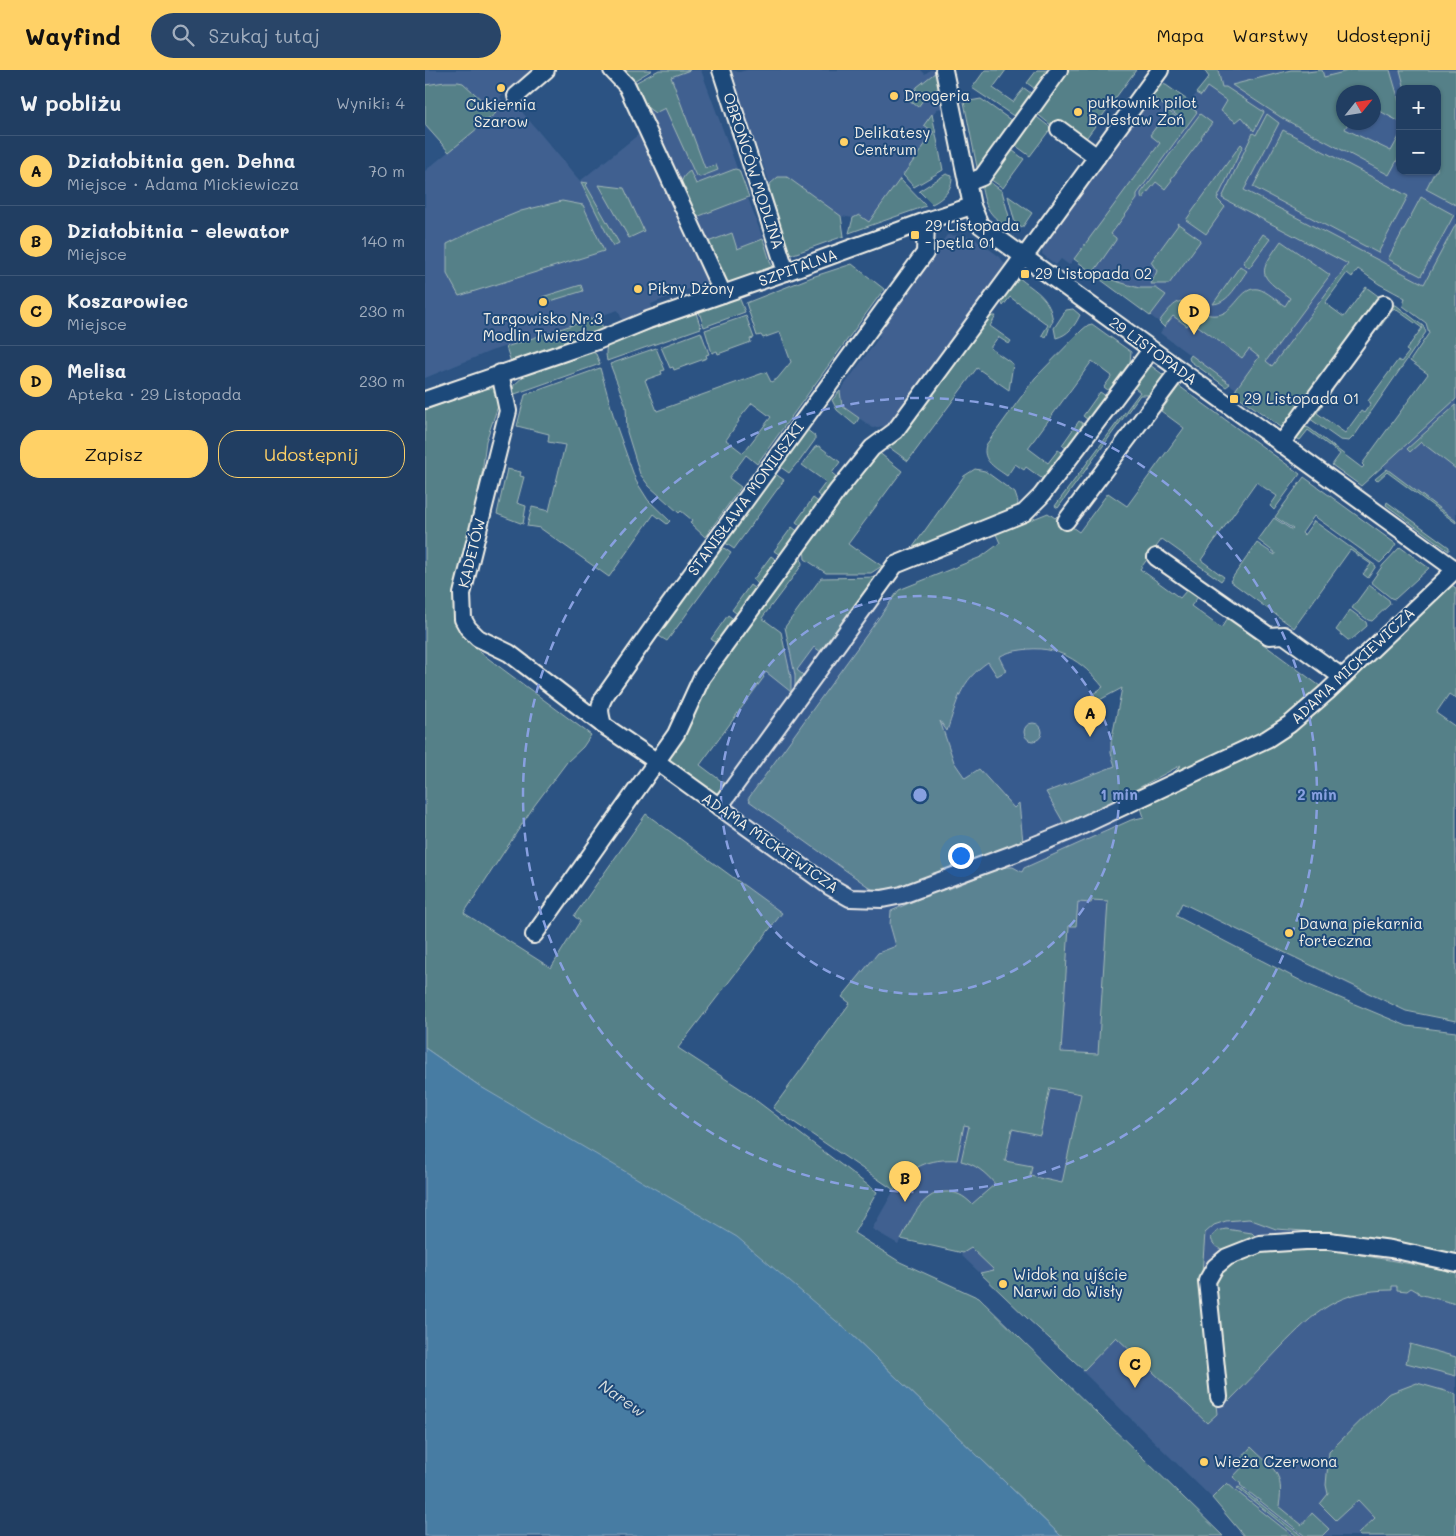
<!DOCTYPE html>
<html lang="pl">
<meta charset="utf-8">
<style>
:root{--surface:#213e62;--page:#294568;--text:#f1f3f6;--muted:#a2aebe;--line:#3e5777;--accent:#ffd166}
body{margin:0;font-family:Mali,sans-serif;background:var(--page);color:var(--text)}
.controls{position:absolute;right:15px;top:15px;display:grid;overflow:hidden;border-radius:10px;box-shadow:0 1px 4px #0004}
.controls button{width:45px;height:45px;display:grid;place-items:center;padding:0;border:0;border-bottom:1px solid var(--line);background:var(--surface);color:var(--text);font:25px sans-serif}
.compass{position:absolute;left:911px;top:15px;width:45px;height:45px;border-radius:50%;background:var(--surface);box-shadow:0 1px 4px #0004;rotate:60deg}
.you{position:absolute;left:535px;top:785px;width:18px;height:18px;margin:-12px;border:4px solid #fff;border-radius:50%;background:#1a73e8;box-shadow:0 0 0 8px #1a73e833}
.badge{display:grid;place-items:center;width:32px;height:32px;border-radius:50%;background:var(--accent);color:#111;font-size:16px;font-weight:700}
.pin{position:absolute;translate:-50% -41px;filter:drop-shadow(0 1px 2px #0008)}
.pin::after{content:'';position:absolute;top:26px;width:18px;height:15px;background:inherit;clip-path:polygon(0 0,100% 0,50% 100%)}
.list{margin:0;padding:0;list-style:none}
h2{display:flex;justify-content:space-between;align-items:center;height:65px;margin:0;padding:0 20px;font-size:21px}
h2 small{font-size:16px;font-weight:400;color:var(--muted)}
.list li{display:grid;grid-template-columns:32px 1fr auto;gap:15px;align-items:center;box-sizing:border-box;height:70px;padding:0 20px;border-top:1px solid var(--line)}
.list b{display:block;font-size:19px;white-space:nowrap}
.list p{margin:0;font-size:16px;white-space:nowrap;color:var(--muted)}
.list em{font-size:16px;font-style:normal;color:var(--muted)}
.actions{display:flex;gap:10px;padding:15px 20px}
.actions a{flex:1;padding:11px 0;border:1px solid var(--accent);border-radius:20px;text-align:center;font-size:18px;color:var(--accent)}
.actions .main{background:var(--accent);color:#111}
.icon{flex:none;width:28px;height:28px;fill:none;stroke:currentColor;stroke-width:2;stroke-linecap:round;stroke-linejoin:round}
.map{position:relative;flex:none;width:1031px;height:1466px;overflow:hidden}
header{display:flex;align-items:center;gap:30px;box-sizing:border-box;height:70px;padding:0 25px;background:var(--accent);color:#111}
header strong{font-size:24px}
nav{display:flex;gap:28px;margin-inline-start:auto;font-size:18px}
.search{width:350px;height:45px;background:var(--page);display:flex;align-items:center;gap:12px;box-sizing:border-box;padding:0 18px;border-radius:28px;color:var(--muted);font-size:19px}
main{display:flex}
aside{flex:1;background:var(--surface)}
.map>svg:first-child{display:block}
.built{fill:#3f6190;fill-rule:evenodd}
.green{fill:#558088;stroke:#a4b8b8;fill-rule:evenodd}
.water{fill:#467ba3;stroke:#8caabf}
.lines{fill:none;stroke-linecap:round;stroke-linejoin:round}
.minor-casing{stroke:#f4f1e8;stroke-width:20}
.minor{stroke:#1f4a7a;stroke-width:16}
.ring{fill:none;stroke:#88a0e0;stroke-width:2.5;stroke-dasharray:9 6}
.poi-dot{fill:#ffd166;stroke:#1f4a7a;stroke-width:2}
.labels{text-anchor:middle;stroke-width:4;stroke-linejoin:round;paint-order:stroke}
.poi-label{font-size:15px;fill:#f4f1e8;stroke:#1f4a7a;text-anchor:start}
.street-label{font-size:15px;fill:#f4f1e8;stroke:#1f4a7a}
.water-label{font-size:16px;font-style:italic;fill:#dadfde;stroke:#1f4a7a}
.centre{fill:#88a0e0;stroke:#1f4a7a;stroke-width:2.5}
.ring-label{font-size:15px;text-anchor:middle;font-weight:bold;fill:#88a0e0;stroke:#1f4a7a;stroke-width:4;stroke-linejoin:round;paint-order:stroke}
</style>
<header>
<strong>Wayfind</strong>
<div class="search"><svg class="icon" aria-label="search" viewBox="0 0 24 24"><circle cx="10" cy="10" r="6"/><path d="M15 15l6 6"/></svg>Szukaj tutaj</div>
<nav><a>Mapa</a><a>Warstwy</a><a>Udostępnij</a></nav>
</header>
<main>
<aside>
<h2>W pobliżu<small>Wyniki: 4</small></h2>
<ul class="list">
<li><span class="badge">A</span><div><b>Działobitnia gen. Dehna</b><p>Miejsce · Adama Mickiewicza</p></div><em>70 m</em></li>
<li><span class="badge">B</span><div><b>Działobitnia - elewator</b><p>Miejsce</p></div><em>140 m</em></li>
<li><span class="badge">C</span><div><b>Koszarowiec</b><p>Miejsce</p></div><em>230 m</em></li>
<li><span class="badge">D</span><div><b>Melisa</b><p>Apteka · 29 Listopada</p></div><em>230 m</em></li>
</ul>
<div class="actions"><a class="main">Zapisz</a><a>Udostępnij</a></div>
</aside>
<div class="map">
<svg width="1031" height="1466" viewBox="0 0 1031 1466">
<rect width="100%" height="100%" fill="#2c5383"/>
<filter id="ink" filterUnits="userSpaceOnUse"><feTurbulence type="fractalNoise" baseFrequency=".02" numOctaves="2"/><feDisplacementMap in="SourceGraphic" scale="10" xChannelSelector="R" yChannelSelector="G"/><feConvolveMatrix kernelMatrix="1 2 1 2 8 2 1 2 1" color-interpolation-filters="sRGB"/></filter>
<g filter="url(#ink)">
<!-- built -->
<g class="built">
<path d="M0,0H107L75,27L81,35L87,30L155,111L218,61L287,210L226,234L228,241L198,252L193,240L66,281L0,308V101L23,82L0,55Z"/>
<path d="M257,0H276L338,169L312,179L307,163L280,173L206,15Z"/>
<path d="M307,0L314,2L322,0H496L500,4L505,0H511L518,38L512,39L499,55L509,62L444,152L434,145L428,148L416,146L362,107L347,111L345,114L326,61L322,58L312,20L313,19Z"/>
<path d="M779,0H1011L1031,79V258L1011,240L923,194L847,296L835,287L811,319L735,263L739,257L734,252L649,189L644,195L636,189L631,195L617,184L618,176L623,164L728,24L729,28L754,46L784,7ZM975,19H1012V101H975ZM918,22H948V52H918Z"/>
<path d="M522,165L548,167L575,187L580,194L465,355L448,358L417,336L415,321L455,266L452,263Z"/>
<path d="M1031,272V451L946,387Z"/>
<path d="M719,747L759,768L953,929L757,833L740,869L689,1175L555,1203L536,1185L538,1183L476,1169L473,1174L447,1159L469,1120L451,1108L539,1055L544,1056L599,798L706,750Z"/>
<path d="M760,1122L1031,1177V1466H819L787,1428L657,1301L659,1300L602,1248L753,1212Z"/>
</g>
<!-- green -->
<g class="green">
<path d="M198,0H227L207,12Z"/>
<path d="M234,0H265L246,7L280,98L291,95L293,100L275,107L271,106L240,38L230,43L215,32L206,15Z"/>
<path d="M560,0H581L568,18L588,32L599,18L610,26L590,47L547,18Z"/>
<path d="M612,0H629L613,21L602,13Z"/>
<path d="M640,0H711L659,71L631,51L627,56L610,42Z"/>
<path d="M779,0H793L797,17H801L839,42L829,61L817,47L811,52L796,41L802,31L782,17L776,26L771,23L784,7Z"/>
<path d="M866,0H882V2L897,0L899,7L927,0H965L975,34V52L949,38L948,22H918V52L923,53L920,59L966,81L975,65V85L964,105L857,48L807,15Z"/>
<path d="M975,0H1031V135L1001,119L1010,101H1012V19H980Z"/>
<path d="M511,2L514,18L501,26L493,37L484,30L492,17Z"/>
<path d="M20,12H33L38,13L71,43L24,82L0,55V15Z"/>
<path d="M736,14L741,15L765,32L763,35L772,42L712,124V129L686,164L691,168V170L668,203L649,189L735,73L725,65L743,41L753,48L754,47L729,28L728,24L732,17Z"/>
<path d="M556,29L587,51L589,55L553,102L539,32Z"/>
<path d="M507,44L518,100L489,117L478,105L509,62L499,55Z"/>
<path d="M608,44L626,58L605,86L587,73Z"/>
<path d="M775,44L787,53L776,67L777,68L746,109L747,110L740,119L731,112L717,129L716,127V123Z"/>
<path d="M842,44L854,53L819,120L999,214L1031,154V272L1029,274L1031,281V329L936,416L907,395L915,384L883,360L875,370L869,367L874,356L884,358L937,398L939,396L937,394L1003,304L985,291L1004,263L1001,253L978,236L980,228L954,214L933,199L927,207L922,203L900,233L919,247L941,217L956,228L860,360L810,324L811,319L834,287L824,279L817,288L766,251L762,256L748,246L739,257L734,252C766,208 760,248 792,245C811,243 815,216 833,219C842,221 852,231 860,236L865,228C832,204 833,204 856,171L905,205L841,291L847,296L923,194L797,128L828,63L831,65Z"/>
<path d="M858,60L983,126L953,183L828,117Z"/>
<path d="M816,74L818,76L792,129L800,137L781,164L761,150Z"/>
<path d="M584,78L599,89L578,118L562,107Z"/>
<path d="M310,99L314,100L324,127L269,148C262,134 246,113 265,101L271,114Z"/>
<path d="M521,104L527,106C528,119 518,129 507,134L494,121Z"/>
<path d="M353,107H362L416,146L419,166L363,186L342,124L345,114Z"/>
<path d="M475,109L501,136L424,163L428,148L434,145L444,152Z"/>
<path d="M561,109L577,121L585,150L581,157C562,142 561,138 556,115Z"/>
<path d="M156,112L163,113L161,115L194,173L188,176Z"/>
<path d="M174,115L199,118L219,161L204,168Z"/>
<path d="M583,126L607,143L597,158L590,153Z"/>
<path d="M996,127L1029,145L996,206L963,189Z"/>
<path d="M137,131L158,135L179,181L34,226L22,204V174L52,159L96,141Z"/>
<path d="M752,153L776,170L744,214H726L732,201L726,192L753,155Z"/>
<path d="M307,163L312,179L338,169L347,197L304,213L296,206L280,173Z"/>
<path d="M838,164L845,169L824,198L818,193Z"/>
<path d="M427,194L459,219L332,394L321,385L304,408L316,417L280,467L265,453L267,450L256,441L254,443L224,416L215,404L202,362L201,336L185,294L231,278L240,300L236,301L237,304L220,310L232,341L341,302L346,312L352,309L366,292L355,262L338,268L336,265L332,266L321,233L387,207ZM327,333L346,347L318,383L301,370L314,351L313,350Z"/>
<path d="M815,196L822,201C813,213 804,233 788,234Z"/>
<path d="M591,205C601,215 617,222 623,235C626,240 627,246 628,251C624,256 624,261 621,267L617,265L623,255L585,227L578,236L575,227Z"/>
<path d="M674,206L714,218H731L741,225L725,246L672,207Z"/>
<path d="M156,215L158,221L119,233L117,227Z"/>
<path d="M314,227L320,242L279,257L274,242Z"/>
<path d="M966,235H971L998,256L1001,262L930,365L924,371L915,370L881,346L904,317L908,320L892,343L920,363L936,341L939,343L946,333L943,331L973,290L976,292L984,282L981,280L997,258L969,238L953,260L947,256Z"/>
<path d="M648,239L655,245C650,256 643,265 631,268L629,258L641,240Z"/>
<path d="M271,243L276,258L182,291C181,285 180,280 183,275Z"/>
<path d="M174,246L178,260L86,292L81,277Z"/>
<path d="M321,246L329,268L325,269L326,272L293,284L292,281L287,283L280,260Z"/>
<path d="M565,246H571L565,256L586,271L584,274L573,267L565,278L588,294L584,320L552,298L483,391L465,378L462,380L458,378L560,247Z"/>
<path d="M667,254L706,282L705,292L684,321L679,317L687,306L667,291L603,378L623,393L633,380L639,384L619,410L601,397L599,400L590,394L582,406C571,398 556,391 561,375L610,308L657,260L663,255Z"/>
<path d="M276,262L284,284L281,285L282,288L249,300L248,297L245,298L236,277Z"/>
<path d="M166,281L171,284L175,294L87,325L89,315L100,305Z"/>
<path d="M766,285L805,314L801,317L765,291L764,288Z"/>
<path d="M725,295L740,306L726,325H715L633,438L630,436L715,322L705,314L720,297Z"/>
<path d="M175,298L191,355L211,411L223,430L245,451L242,454L229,444L184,507L115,458L102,456L107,437L124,441L140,375L123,372L124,364L92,356L100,325Z"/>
<path d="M754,316L875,404L849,440L845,436L852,426L831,412L776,490L799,507L796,511L737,469L715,499L755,528L761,521H766L773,527L766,536L796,558L803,548L899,619L837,668L747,704L756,695L641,757L621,722L690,696L686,683V672L697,618L669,633L665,626L678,617C657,591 632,574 596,580C588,581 580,583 574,587L581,601L572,606L563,592C535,611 532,632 522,661L515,651L529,692L540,708L554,699L589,738L594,733L598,772L470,818L448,820L324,731L323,729L474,520L556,487L575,473L571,464L623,443L630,448L632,446L654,462L683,423L702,436L759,358L736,341Z"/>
<path d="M62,318H72L74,320L73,336L61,371L57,403L32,523L38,559L56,583L166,665L158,677L142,692L109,736L39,843L126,898L155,851L149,846L221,744L357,843L253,978L316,1019L452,1122L429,1163L475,1192L554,1228L798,1466H636L424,1262L56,1017L0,978V340Z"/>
<path d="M415,321L417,336L434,348L430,355L412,340L407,330Z"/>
<path d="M675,322L681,326L663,350L658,346Z"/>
<path d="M1031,335V399L996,372L985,382L982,379Z"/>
<path d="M654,351L660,355L642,379L637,375Z"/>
<path d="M381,359L390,366V370L374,392L372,393L364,403L354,396Z"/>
<path d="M394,376L415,392L407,403L414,409L399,429L392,424L401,412L377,395L390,377Z"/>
<path d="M452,381L477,401L423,474L431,480L432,479L457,496L446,503H401L380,489L379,477Z"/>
<path d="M82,399L96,402L95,406L99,407L92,433L101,436L98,454L72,444Z"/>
<path d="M550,399L560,401L590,423L593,432L592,438L488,480V477L539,406Z"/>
<path d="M962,399L1031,451V453L962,402L952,411L950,409Z"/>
<path d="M349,403L359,410L309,479L299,472Z"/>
<path d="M879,407L971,474L965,483L955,493L889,446L877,463L879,465L889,451L951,496L943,508L938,504L946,494L925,480L869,558L805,511L832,473L850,485V483L833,470L849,448L867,460L868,459L850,447Z"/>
<path d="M388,428L396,434L379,458L371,452Z"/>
<path d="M962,432L1024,477V481L961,435Z"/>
<path d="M367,457L375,463L358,487L349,481Z"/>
<path d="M296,476L306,483L242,571L232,565Z"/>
<path d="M975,477L1004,498L970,529L966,528L946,512L958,495Z"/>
<path d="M375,482L377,494L374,499L337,548L356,562L366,607V622L341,602L338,606L339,607L275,695L303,716L294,724L288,723L245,693L244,688L277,620Z"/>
<path d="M346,486L354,492L336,516L328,510Z"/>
<path d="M455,507L399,584L389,577L372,600L378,605L370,616V605L360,557L396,508Z"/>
<path d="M1025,514L1031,518V629L1024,624L1011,643L1031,657V951L981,941L757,833L751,846L884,915L982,956L1031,962V1185L879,1161L851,1159L824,1149L801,1151L789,1155L780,1163L777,1204L792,1344L782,1353L691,1267L659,1300L602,1248L555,1203L569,1200L546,1178L538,1183L476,1169C486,1151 496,1123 519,1122C531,1121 539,1126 547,1134L570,1114C561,1103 550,1094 536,1091L544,1056L539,1055L532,1090C505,1088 483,1097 469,1120L348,1038L425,933L417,927L453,883L471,876L465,855L466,841L519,818L524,819L577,797H588L597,802L599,798L706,750L719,747L715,735L864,665L966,572ZM667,830L683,831L673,984L636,982L644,856H651L653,832L666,833ZM625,1018L656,1024L637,1113L605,1106L607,1096L580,1091L587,1059L615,1065Z"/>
<path d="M325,515L333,521L315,546L307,540Z"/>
<path d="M944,515L964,530L965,534L947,551L943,550L927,538Z"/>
<path d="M925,540L941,552L942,556L926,570H923L911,560Z"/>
<path d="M303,545L311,551L294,575L286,569Z"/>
<circle cx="608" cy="662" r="9"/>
<path d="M801,1159L827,1163L832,1168C818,1173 792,1190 786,1168L792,1161Z"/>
<path d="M880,1175L1031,1202V1234L994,1224L993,1222L986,1218L982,1221L972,1220V1216H967V1220C913,1220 890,1242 855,1278C838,1296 821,1314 804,1331L795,1321L785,1214L794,1201L820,1184Z"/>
<path d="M985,1274L1031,1287V1306L981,1293Z"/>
<path d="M992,1313L1031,1324V1466H935L933,1464L950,1448L933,1430L911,1450L895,1434L903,1424L901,1415L904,1382L963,1324Z"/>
<path d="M826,1377C848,1399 860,1402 854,1436L877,1455L887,1443L904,1459L897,1466H880L815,1415L816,1414L808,1407L822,1392L817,1387Z"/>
<path d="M802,1413L810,1420L868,1466H819L787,1428Z"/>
<path d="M814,1417L877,1466H872L812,1418Z"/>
</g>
<!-- water -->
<path class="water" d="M0,978L56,1017L312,1167L424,1262L636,1466H0Z"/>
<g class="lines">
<defs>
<g id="minor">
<path d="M187,0L202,16L298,224"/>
<path d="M296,0L361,202"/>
<path d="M519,0L547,136L555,155L1031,500"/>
<path d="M91,26L121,0"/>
<path d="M634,59L672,87"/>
<path d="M542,113L557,107L634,0"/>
<path d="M75,303L83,341L37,524L38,549L43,558L53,568L84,583L178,655L231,691L404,816L425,828L457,829L477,825L588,784L650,759L842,669L865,654L902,622L1030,500"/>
<path d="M0,330L172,271L223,250L361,202L501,151L547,136"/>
<path d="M856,374L959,234"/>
<path d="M641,451L754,300"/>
<path d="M731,487L844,566L859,565L917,607"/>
<path d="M178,655C175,644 173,637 179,627L234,549L500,183L501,151"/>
<path d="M294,737L470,495L599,443L616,426L726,280"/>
<path d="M109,865L251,664L277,607L413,420L447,378L470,361L598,187L605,179L735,0"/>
<path d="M794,1327L782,1211L790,1197L802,1187L835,1174L880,1171H904L966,1179L1031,1193"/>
</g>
</defs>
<!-- minor casing -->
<use href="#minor" class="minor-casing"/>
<!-- minor -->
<use href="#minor" class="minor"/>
</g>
</g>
<!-- distance rings -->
<circle cx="495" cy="725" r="199" fill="#88a0e0" fill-opacity=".12"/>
<g class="ring">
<circle cx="495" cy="725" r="199"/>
<circle cx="495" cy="725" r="397"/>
</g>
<!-- markers -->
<g class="poi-dot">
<circle cx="76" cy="18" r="5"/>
<circle cx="469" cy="26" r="5"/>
<circle cx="653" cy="42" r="5"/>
<circle cx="419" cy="72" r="5"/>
<rect x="485" y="160" width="10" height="10" rx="2.5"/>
<rect x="595" y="199" width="10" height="10" rx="2.5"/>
<circle cx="213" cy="219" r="5"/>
<circle cx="118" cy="232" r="5"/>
<rect x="804" y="324" width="10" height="10" rx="2.5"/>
<circle cx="864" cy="863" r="5"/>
<circle cx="578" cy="1214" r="5"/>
<circle cx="779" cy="1392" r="5"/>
</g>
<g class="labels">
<!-- poi labels -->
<g class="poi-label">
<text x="479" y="31">Drogeria</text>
<text x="663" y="38">pułkownik pilot<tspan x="663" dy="17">Bolesław Zoń</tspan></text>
<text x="76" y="40" text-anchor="middle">Cukiernia<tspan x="76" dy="17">Szarow</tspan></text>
<text x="429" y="68">Delikatesy<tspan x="429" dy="17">Centrum</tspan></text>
<text x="500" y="161">29 Listopada<tspan x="500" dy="17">- pętla 01</tspan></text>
<text x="610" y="209">29 Listopada 02</text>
<text x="223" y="224">Pikny Dżony</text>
<text x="118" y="254" text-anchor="middle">Targowisko Nr.3<tspan x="118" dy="17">Modlin Twierdza</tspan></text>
<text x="819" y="334">29 Listopada 01</text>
<text x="874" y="859">Dawna piekarnia<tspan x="874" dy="17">forteczna</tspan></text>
<text x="588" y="1210">Widok na ujście<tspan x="588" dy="17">Narwi do Wisły</tspan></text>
<text x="789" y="1397">Wieża Czerwona</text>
</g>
<!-- street labels -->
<g class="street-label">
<text transform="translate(328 101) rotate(72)" y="5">OBROŃCÓW MODLINA</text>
<text transform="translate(373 198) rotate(-20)" y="5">SZPITALNA</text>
<text transform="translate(728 281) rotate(36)" y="5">29 LISTOPADA</text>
<text transform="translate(321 429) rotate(-54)" y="5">STANISŁAWA MONIUSZKI</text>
<text transform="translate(47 483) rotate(-76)" y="5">KADETÓW</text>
<text transform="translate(928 596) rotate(-43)" y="5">ADAMA MICKIEWICZA</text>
<text transform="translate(345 773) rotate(35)" y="5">ADAMA MICKIEWICZA</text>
</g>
<!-- water labels -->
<g class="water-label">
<text transform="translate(197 1328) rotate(35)" y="6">Narew</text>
</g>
</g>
<circle cx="495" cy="725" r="8" class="centre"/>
<g class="ring-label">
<text x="694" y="730">1 min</text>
<text x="892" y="730">2 min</text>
</g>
</svg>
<div class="controls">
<button>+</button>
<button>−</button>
</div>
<svg class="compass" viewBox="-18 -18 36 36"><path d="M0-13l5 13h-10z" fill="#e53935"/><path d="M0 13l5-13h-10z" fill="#a2aebe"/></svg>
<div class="you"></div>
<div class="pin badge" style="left:665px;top:667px">A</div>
<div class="pin badge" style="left:480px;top:1132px">B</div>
<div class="pin badge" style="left:710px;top:1318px">C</div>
<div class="pin badge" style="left:769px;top:265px">D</div>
</div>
</main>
